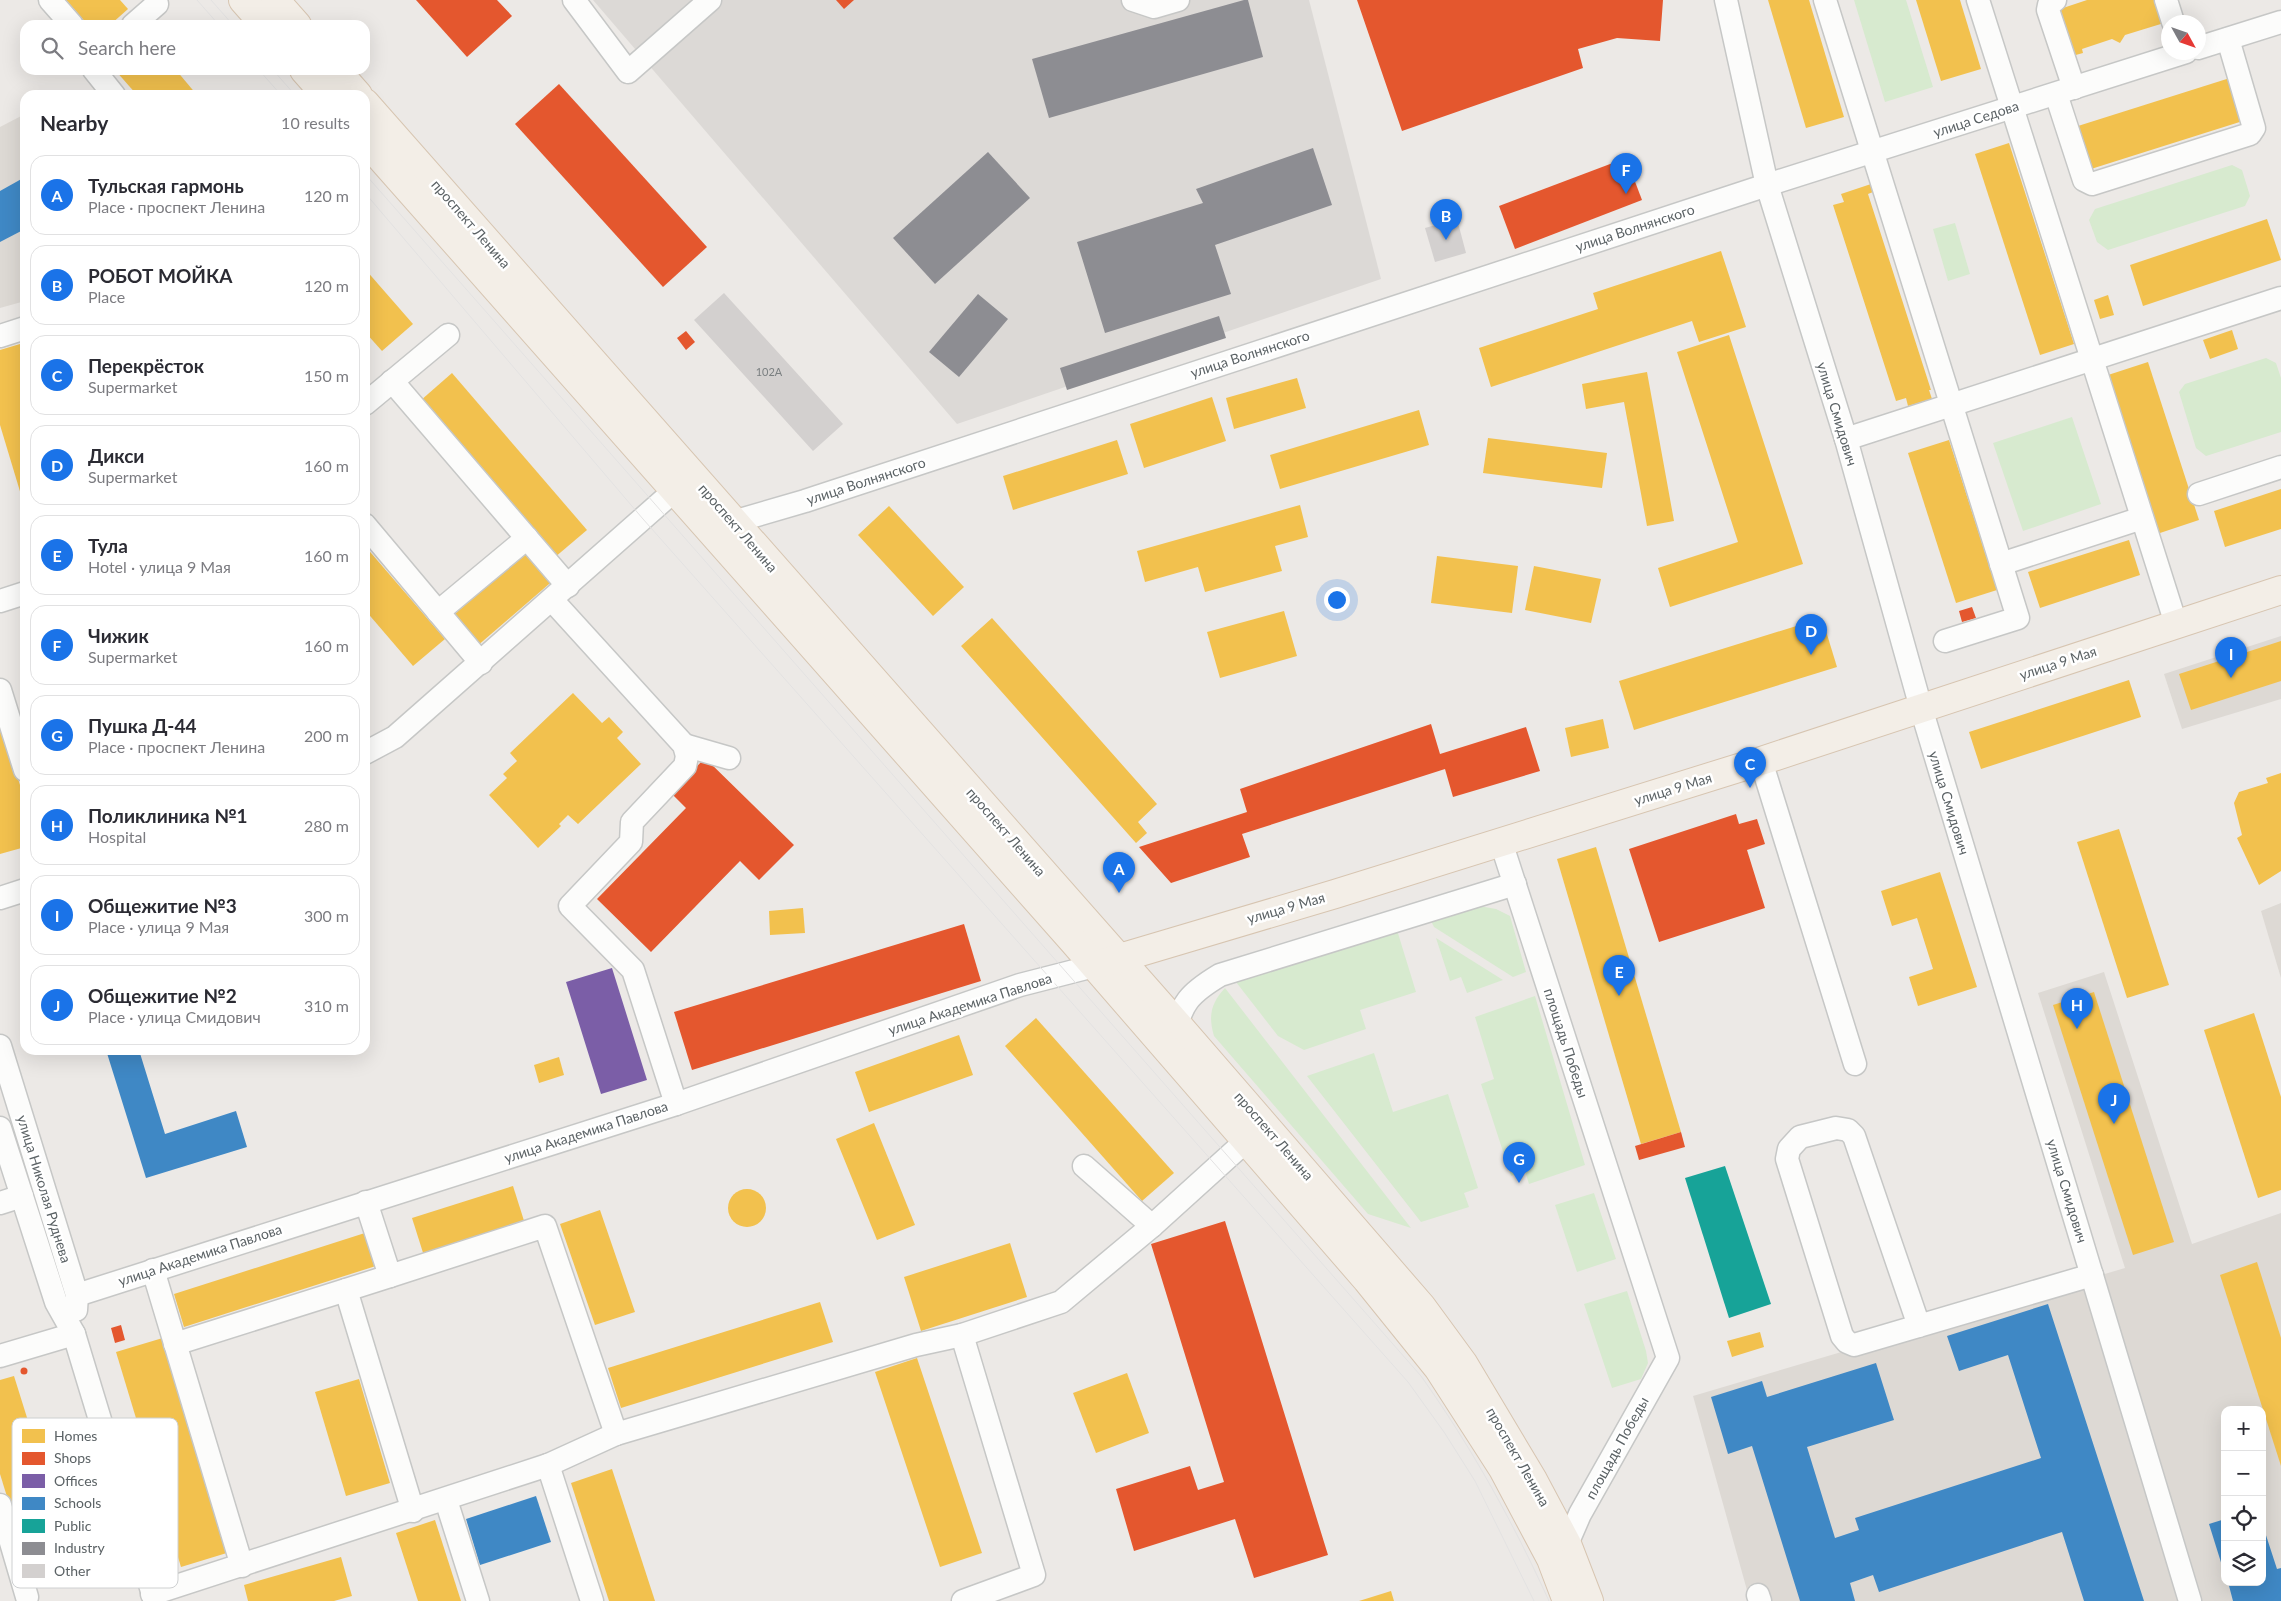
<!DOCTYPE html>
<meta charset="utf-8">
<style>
:root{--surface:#fff;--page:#f2f2f3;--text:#2b2b33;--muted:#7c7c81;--line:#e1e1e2;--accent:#1a73e8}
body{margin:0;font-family:Lato,sans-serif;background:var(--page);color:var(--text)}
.controls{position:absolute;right:15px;bottom:15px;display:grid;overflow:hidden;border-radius:10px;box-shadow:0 5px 20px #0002}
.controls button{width:45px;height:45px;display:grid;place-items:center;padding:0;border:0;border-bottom:1px solid var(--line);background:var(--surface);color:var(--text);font:25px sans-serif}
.compass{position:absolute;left:2161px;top:15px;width:45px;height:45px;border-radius:50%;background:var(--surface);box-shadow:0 5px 20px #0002;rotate:130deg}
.you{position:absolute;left:1336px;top:599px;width:18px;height:18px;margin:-12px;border:4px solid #fff;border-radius:50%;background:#1a73e8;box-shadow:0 0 0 8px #1a73e833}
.badge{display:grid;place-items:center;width:32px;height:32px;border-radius:50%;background:var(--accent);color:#fff;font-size:16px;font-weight:700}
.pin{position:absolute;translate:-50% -41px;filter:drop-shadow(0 1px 2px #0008)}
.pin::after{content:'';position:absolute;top:26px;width:18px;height:15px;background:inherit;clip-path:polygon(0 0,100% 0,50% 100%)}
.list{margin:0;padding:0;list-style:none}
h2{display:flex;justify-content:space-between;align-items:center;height:65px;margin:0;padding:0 20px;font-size:21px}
h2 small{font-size:16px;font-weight:400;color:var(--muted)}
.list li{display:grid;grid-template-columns:32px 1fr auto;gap:15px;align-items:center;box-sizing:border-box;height:80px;margin:0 10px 10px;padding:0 10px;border:1px solid var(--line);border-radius:15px}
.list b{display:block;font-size:19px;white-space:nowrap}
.list p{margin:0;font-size:16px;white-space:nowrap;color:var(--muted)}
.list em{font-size:16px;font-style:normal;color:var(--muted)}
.icon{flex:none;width:28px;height:28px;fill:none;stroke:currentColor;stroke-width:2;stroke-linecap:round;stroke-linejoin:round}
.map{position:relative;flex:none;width:2281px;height:1601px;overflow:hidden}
.search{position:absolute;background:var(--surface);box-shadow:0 5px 20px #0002;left:20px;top:20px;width:350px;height:55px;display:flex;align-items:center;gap:12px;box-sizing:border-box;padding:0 18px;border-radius:15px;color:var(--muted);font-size:19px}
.panel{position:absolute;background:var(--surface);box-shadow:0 5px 20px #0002;left:20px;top:90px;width:350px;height:965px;border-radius:15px}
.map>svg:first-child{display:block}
.industrial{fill:#dcd9d6}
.education{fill:#ddd9d4;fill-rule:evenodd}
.green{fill:#d7eacf}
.homes{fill:#f2c14e}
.shops{fill:#e4572e}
.offices{fill:#7b5ea7}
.schools{fill:#3f88c5}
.public{fill:#17a398}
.industry{fill:#8d8d92}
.building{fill:#d3d0cf}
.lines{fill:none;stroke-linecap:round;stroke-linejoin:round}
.minor-casing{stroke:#c6c7c6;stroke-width:25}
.major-casing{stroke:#d7c5b1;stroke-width:30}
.minor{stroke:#fcfcfb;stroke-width:22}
.major{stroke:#f3eee7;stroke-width:28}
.tram{stroke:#e3e2e2;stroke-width:1}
.labels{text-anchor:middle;stroke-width:5;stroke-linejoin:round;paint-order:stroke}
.number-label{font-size:11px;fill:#7a7f80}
.street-label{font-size:14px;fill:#5b6265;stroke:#fff}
.key{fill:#fff;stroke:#ced0d1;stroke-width:1}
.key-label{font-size:14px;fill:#5b6265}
</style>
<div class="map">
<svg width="2281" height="1601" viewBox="0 0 2281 1601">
<rect width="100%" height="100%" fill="#ece9e6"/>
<!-- industrial -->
<path class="industrial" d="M593,0H1309L1381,279L957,424Z"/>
<!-- education -->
<g class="education">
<path d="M25,114V301L0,308V127Z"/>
<path d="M2281,636V699L2182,729L2164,674Z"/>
<path d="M2281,903V978L2261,911Z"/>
<path d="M2104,972L2192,1244L2281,1213V1601H1750L1693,1396L2125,1268L2038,993ZM2225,1410H2262V1582H2225Z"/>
</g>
<!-- green -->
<g class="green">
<path d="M1854,0H1906L1933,87L1885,102Z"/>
<path d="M2232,165L2242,170L2250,196L2245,206L2108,250L2097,242L2089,220L2095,209Z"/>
<path d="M1955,223L1970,274L1948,281L1933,229Z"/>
<path d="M2266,358L2276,363L2281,378V432L2206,456L2196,448L2179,392L2185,384Z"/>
<path d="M2072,417L2101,504L2023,531L1993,443Z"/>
<path d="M1479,906L1496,909L1510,916L1526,972L1513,977L1434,927L1430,919Z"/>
<path d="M1397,930L1416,992L1360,1010L1366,1029L1304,1050L1278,1036L1236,982Z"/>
<path d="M1436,938L1503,980L1467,993L1461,977L1450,981Z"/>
<path d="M1225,988L1411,1228L1368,1214L1214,1036C1208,1016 1211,1003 1225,988Z"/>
<path d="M1535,996L1585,1165L1529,1184L1525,1171L1511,1176L1481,1084L1494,1079L1475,1017Z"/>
<path d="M1374,1053L1393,1112L1448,1094L1478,1188L1464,1193L1469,1207L1421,1222L1307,1076Z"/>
<path d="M1594,1193L1616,1259L1577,1272L1555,1205Z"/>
<path d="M1627,1291L1646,1351L1648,1363L1641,1379L1612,1388L1584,1304Z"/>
</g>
<!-- homes -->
<g class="homes">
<path d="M66,0H120L128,9L110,25H88Z"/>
<path d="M1768,0H1809L1844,117L1806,128Z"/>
<path d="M1916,0H1960L1981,69L1941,81Z"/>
<path d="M2087,0H2157L2164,23L2125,35L2120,43L2112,39L2082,49L2083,53L2072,56L2057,10Z"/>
<path d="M115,70H176L197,95H137Z"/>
<path d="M2233,77L2246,120L2091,169L2078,126Z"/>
<path d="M2009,143L2074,344L2040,355L1975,154Z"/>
<path d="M1871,184L1873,192L1868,194L1931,390H1929L1932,399L1908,406L1906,398L1896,401L1833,205L1844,202L1841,194Z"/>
<path d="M2267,219L2281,260L2143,306L2130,265Z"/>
<path d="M1721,251L1746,327L1699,342L1692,321L1491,387L1479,348L1598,309L1593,293Z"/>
<path d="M365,269L413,324L382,351L365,332Z"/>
<path d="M2108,295L2114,315L2100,319L2094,300Z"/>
<path d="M2232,330L2238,349L2210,359L2203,340Z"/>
<path d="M1729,335L1803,564L1670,607L1658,568L1738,542L1677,352Z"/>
<path d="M20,344L25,362V508L0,425V350Z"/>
<path d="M2148,362L2199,520L2157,534L2105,376Z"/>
<path d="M1647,372L1674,521L1647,526L1624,402L1586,409L1582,384Z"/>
<path d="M452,373L587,530L554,558L420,401Z"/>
<path d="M1297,378L1306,408L1234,429L1226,398Z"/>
<path d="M1212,397L1226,441L1144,468L1130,424Z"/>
<path d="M1419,410L1429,445L1280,489L1270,455Z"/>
<path d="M1488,438L1607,453L1602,488L1483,473Z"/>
<path d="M1117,440L1128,474L1013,510L1003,476Z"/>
<path d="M1949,440L1997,590L1956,603L1908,453Z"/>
<path d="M2281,489V529L2225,547L2214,511Z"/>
<path d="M1300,505L1308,537L1275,546L1282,571L1205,592L1198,567L1145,582L1137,551Z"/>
<path d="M889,506L964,587L933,616L858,535Z"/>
<path d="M2129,540L2140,575L2040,608L2028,572Z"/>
<path d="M365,546L445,639L413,666L365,610Z"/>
<path d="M531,548L556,578L476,647L450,618Z"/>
<path d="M1437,556L1518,566L1512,613L1431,603Z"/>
<path d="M1534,566L1601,579L1591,623L1525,610Z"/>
<path d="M1284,611L1297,656L1220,678L1207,632Z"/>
<path d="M992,618L1157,804L1138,822L1147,833L1136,843L961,646Z"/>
<path d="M1822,618L1837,667L1634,730L1619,681Z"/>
<path d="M2281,641V681L2191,710L2179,674Z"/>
<path d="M2129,680L2141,717L1981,769L1969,732Z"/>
<path d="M573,693L602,723L609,717L623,732L617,738L641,764L578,824L568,815L559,824L561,826L538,848L489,795L507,778L503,774L517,761L510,753Z"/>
<path d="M1603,719L1609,748L1571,757L1565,728Z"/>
<path d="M0,721L25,801V847L0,854Z"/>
<path d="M2281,773V871L2259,885L2237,838L2242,835L2234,803L2239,792L2268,783L2266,778Z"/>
<path d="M2119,829L2169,985L2127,998L2077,842Z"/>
<path d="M1596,847L1681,1132L1641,1144L1557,859Z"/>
<path d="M1940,872L1977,987L1918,1006L1909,977L1933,969L1917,918L1892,926L1881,891Z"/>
<path d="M803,908L805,933L770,935L769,911Z"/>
<path d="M2094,992L2174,1242L2133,1255L2053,1005Z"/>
<path d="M2254,1013L2281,1097V1190L2258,1198L2204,1030Z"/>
<path d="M1036,1018L1174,1173L1142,1201L1005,1046Z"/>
<path d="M959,1035L973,1075L869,1112L855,1072Z"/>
<path d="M559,1057L564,1075L539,1083L534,1065Z"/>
<path d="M874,1123L915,1225L877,1240L836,1139Z"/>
<path d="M513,1186L526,1227L425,1259L412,1218Z"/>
<circle cx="747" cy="1208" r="19"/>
<path d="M600,1210L635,1312L595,1325L560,1224Z"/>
<path d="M368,1232L379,1265L184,1327L174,1294Z"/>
<path d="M1010,1243L1027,1297L921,1331L904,1277Z"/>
<path d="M2257,1262L2281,1338V1466L2220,1275Z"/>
<path d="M820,1302L833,1342L621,1408L608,1368Z"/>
<path d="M1760,1332L1764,1347L1732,1357L1727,1341Z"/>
<path d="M166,1337L230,1552L181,1567L116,1352Z"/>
<path d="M917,1358L982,1553L940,1567L875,1372Z"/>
<path d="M1127,1373L1149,1433L1096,1453L1073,1393Z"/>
<path d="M14,1376L75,1571L34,1584L0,1474V1380Z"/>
<path d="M359,1379L390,1483L346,1496L315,1392Z"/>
<path d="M612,1469L655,1601H609L571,1483Z"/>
<path d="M435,1520L461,1601H418L396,1533Z"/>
<path d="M341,1557L352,1596L334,1601H248L244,1585Z"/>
<path d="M1391,1591L1394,1601H1359Z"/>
</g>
<!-- shops -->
<g class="shops">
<path d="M416,0H497L512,16L467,57Z"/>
<path d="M836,0H854L844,9Z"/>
<path d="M1357,0H1663L1660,41L1617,38L1578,49L1583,68L1402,131Z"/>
<path d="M559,84L707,247L663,287L515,124Z"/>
<path d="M1626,158L1642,200L1515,249L1499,206Z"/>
<path d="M686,331L695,342L686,350L677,338Z"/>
<path d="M1972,607L1976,618L1962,622L1959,611Z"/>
<path d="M1431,724L1440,754L1526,727L1540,771L1453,797L1445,769L1242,834L1250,857L1171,883L1139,847L1247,812L1240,789Z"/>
<path d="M705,758L794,845L759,880L740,861L651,952L597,899L686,808L671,793Z"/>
<path d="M1736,814L1739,824L1757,819L1765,844L1747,850L1765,908L1659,942L1629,849Z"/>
<path d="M964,924L981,981L692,1070L674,1012Z"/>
<path d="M1681,1132L1685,1147L1639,1160L1635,1146Z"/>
<path d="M1225,1221L1328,1555L1254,1578L1235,1519L1134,1551L1116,1489L1190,1466L1198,1490L1224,1482L1151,1244Z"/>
<path d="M121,1325L125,1340L115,1343L111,1328Z"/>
<circle cx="24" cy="1371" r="3.5"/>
</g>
<!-- offices -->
<path class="offices" d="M612,968L647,1080L601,1094L566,982Z"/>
<!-- schools -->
<g class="schools">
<path d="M25,177V229L0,242V191Z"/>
<path d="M106,1050H139L165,1134L236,1111L247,1147L146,1178Z"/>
<path d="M2048,1304L2144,1601H2084L2062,1532L1879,1592L1873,1575L1850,1583L1855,1601H1800L1752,1446L1728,1454L1711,1397L1762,1381L1767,1397L1876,1363L1894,1420L1807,1447L1835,1538L1859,1530L1855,1518L2041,1458L2008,1355L1959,1371L1947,1336Z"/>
<path d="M536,1496L551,1542L480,1565L466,1519Z"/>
<path d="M2225,1519V1572H2224L2209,1524Z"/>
<path d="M2262,1523L2277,1569L2281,1568V1601H2233L2228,1582H2262Z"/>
</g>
<!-- public -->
<path class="public" d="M1725,1166L1771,1304L1729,1318L1685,1178Z"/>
<!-- industry -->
<g class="industry">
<path d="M1244,0H1248L1263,57L1049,118L1032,59Z"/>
<path d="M1313,148L1332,205L1215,245L1231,294L1105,333L1077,242L1203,203L1196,189Z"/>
<path d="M988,152L1030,198L935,284L893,238Z"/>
<path d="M978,294L1008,319L959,377L929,352Z"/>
<path d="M1219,316L1226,338L1067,390L1060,368Z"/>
</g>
<!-- building -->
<g class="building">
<path d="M1457,219L1466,253L1435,262L1425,228Z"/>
<path d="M724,293L843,424L813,451L694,320Z"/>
</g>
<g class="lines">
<defs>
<g id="minor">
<path d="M50,0L72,25"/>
<path d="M574,0L628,72L710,0"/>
<path d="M1133,0L1154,7L1178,0"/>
<path d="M1726,0L1767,185L1846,439L1921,708L2190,1601"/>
<path d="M1825,0L2018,618L1945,641"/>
<path d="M1978,0L2176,624"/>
<path d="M2055,0L2049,5L2048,10L2074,88"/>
<path d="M2166,0L2173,22"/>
<path d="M133,25L157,4"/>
<path d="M2198,48L2281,22"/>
<path d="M94,70L114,95"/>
<path d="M2056,94L2084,180L2092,184L2250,134L2254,128L2228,39"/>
<path d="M0,336L25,328"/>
<path d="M392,381L568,586"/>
<path d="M365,404L448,335"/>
<path d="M1846,439L2281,298"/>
<path d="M2199,494L2281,467"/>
<path d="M733,522L805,501L1767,185L2186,52"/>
<path d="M365,525L481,663"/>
<path d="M2001,564L2142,518"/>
<path d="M552,600L684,745L687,756L685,766L632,822L631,842L570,906L633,970L676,1104"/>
<path d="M0,601L25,593"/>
<path d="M438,612L527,538"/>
<path d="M0,690L25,770"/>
<path d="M684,745L729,758"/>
<path d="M365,753L395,737L674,491"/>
<path d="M1761,761L1855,1064"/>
<path d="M1501,842L1668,1358L1580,1514L1567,1544"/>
<path d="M0,898L25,890"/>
<path d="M1174,1039C1180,1003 1190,993 1220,975L1515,884"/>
<path d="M0,1046L77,1295L76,1310"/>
<path d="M0,1128L56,1302L74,1334L155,1601"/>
<path d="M1084,1166L1152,1226L1247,1140"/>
<path d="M366,1202L390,1276L545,1226L616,1434"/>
<path d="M0,1203L22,1196"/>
<path d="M153,1270L242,1566"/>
<path d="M390,1276L346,1290L413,1511"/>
<path d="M77,1295L676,1104L1020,985L1094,966"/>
<path d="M1919,1326L1854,1136L1848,1130L1836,1128L1800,1137L1789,1149L1787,1159L1842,1336L1847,1342L1854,1345L2092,1275"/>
<path d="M962,1335L1034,1575L963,1601"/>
<path d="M175,1344L346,1290"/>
<path d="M0,1356L74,1334"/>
<path d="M548,1465L592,1601"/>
<path d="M446,1500L478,1601"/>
<path d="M0,1505L27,1597"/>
<path d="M152,1594L548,1465L616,1434L916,1345L962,1335L1061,1302L1152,1226"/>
<path d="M1758,1595L1760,1601"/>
</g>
<g id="major">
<path d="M243,0L265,25"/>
<path d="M275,0L297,25"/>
<path d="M304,70L326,95"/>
<path d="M336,70L358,95"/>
<path d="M365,103L1177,1024L1422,1307L1463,1363L1533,1480L1567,1544L1589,1601"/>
<path d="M365,140L1073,941L1367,1280L1438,1368L1503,1469L1551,1559L1567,1601"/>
<path d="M1103,963L1335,894L1761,761L2281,590"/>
</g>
</defs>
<!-- minor casing -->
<use href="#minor" class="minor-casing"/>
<!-- major casing -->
<use href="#major" class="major-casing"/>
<!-- minor -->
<use href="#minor" class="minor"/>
<!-- major -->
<use href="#major" class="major"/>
<!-- tram -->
<g class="tram">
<path d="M197,0L219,25"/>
<path d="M211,0L233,25"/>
<path d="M259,70L281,95"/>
<path d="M273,70L295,95"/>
<path d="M365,174L1421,1376C1472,1448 1513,1522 1549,1601"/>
<path d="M365,193L643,519L1408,1382L1444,1432L1475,1481L1534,1601"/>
</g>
</g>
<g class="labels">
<!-- number labels -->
<g class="number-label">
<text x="769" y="376">102А</text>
</g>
<!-- street labels -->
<g class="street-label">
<text transform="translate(1976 119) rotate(-18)" y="5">улица Седова</text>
<text transform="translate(471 224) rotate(49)" y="5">проспект Ленина</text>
<text transform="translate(1635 228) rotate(-18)" y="5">улица Волнянского</text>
<text transform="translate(1250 354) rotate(-18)" y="5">улица Волнянского</text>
<text transform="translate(1837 414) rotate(73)" y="5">улица Смидович</text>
<text transform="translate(866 481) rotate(-18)" y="5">улица Волнянского</text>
<text transform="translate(738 528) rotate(49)" y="5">проспект Ленина</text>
<text transform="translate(2058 663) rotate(-18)" y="5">улица 9 Мая</text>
<text transform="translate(1673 789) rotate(-17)" y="5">улица 9 Мая</text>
<text transform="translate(1949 803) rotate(73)" y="5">улица Смидович</text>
<text transform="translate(1006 832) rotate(49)" y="5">проспект Ленина</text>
<text transform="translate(1286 908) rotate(-16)" y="5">улица 9 Мая</text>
<text transform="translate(970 1004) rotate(-18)" y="5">улица Академика Павлова</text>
<text transform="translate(1566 1043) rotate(72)" y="5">площадь Победы</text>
<text transform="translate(586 1132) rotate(-18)" y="5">улица Академика Павлова</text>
<text transform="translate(1274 1136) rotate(49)" y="5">проспект Ленина</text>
<text transform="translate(44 1189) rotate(73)" y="5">улица Николая Руднева</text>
<text transform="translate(2067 1191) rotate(73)" y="5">улица Смидович</text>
<text transform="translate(200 1255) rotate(-18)" y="5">улица Академика Павлова</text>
<text transform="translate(1617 1448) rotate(-61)" y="5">площадь Победы</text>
<text transform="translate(1518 1457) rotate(60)" y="5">проспект Ленина</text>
</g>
</g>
<!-- legend -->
<rect x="12" y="1418" width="166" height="170" rx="8" class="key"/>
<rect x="22" y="1429" width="23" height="14" fill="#f2c14e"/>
<rect x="22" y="1452" width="23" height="13" fill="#e4572e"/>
<rect x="22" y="1474" width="23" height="14" fill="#7b5ea7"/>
<rect x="22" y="1497" width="23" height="13" fill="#3f88c5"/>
<rect x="22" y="1519" width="23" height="14" fill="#17a398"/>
<rect x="22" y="1542" width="23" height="13" fill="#8d8d92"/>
<rect x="22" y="1564" width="23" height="14" fill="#d3d0cf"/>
<g class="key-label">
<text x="54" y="1441">Homes</text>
<text x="54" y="1463">Shops</text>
<text x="54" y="1486">Offices</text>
<text x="54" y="1508">Schools</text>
<text x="54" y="1531">Public</text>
<text x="54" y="1553">Industry</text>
<text x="54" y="1576">Other</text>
</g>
</svg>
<div class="controls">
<button>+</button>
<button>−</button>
<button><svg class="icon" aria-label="locate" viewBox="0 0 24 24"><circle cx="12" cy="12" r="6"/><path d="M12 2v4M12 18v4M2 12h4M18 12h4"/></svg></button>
<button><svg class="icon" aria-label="layers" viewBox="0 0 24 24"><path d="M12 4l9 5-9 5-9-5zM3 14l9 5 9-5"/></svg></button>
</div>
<svg class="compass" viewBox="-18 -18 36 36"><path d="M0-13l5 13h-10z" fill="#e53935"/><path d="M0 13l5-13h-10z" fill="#7c7c81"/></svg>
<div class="you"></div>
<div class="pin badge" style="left:1119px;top:893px">A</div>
<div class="pin badge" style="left:1446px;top:240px">B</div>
<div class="pin badge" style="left:1750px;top:788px">C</div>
<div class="pin badge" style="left:1811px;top:655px">D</div>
<div class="pin badge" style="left:1619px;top:996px">E</div>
<div class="pin badge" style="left:1626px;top:194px">F</div>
<div class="pin badge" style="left:1519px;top:1183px">G</div>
<div class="pin badge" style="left:2077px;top:1029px">H</div>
<div class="pin badge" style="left:2231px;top:678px">I</div>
<div class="pin badge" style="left:2114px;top:1124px">J</div>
<div class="search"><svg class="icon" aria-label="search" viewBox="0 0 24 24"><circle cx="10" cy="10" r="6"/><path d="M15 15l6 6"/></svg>Search here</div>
<section class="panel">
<h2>Nearby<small>10 results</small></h2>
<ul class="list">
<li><span class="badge">A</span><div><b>Тульская гармонь</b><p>Place · проспект Ленина</p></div><em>120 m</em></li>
<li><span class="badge">B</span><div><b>РОБОТ МОЙКА</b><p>Place</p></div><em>120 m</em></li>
<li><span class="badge">C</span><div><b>Перекрёсток</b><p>Supermarket</p></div><em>150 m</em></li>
<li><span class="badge">D</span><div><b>Дикси</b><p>Supermarket</p></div><em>160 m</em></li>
<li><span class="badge">E</span><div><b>Тула</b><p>Hotel · улица 9 Мая</p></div><em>160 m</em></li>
<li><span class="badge">F</span><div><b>Чижик</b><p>Supermarket</p></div><em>160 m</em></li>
<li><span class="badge">G</span><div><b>Пушка Д-44</b><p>Place · проспект Ленина</p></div><em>200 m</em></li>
<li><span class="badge">H</span><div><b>Поликлиника №1</b><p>Hospital</p></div><em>280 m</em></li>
<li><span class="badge">I</span><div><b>Общежитие №3</b><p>Place · улица 9 Мая</p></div><em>300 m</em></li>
<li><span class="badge">J</span><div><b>Общежитие №2</b><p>Place · улица Смидович</p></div><em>310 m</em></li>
</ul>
</section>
</div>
